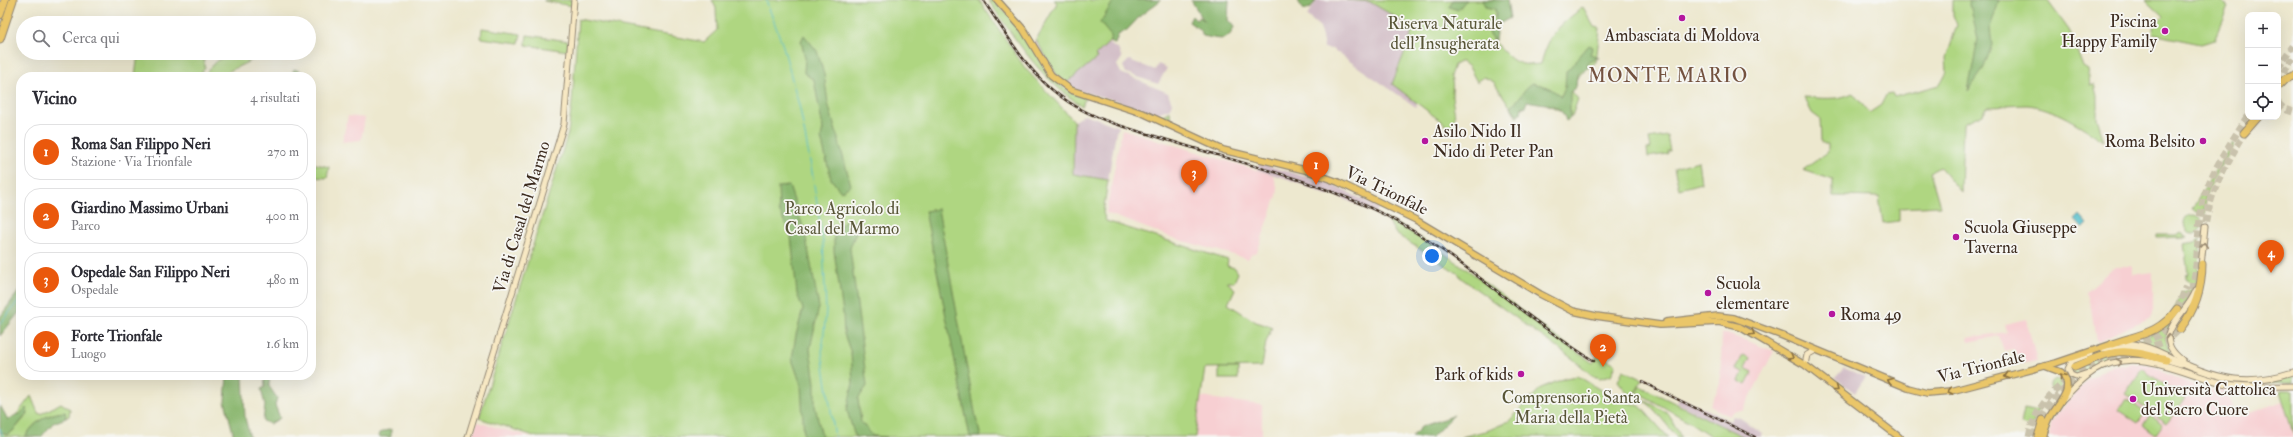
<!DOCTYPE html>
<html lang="it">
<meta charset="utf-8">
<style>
:root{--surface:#fff;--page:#f7f7f7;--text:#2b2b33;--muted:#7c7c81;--line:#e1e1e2;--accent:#ea580c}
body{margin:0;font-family:"IM FELL Double Pica",serif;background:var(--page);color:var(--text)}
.controls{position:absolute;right:12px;top:12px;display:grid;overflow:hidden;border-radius:8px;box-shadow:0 4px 16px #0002}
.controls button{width:36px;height:36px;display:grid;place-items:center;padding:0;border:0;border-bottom:1px solid var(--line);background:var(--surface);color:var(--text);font:20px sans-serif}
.you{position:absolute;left:1432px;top:256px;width:14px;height:14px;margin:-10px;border:3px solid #fff;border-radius:50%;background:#1a73e8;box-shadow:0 0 0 6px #1a73e833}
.badge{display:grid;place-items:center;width:26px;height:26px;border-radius:50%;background:var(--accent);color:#fff;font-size:13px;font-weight:700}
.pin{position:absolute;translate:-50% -33px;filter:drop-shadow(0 1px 2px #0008)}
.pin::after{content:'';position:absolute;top:21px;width:14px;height:12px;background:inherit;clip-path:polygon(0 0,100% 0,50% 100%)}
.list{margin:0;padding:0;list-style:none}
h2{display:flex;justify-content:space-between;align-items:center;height:52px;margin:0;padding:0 16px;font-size:17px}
h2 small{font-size:13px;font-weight:400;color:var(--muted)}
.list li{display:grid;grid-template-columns:26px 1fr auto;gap:12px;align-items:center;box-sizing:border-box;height:56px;margin:0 8px 8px;padding:0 8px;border:1px solid var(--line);border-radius:16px}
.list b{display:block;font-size:15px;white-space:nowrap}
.list p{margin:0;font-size:13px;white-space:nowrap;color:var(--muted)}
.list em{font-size:13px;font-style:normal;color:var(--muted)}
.icon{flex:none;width:22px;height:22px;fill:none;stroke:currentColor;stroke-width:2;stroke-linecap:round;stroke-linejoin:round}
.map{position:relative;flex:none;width:2293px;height:437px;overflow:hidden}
.search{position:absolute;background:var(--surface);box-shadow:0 4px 16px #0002;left:16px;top:16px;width:300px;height:44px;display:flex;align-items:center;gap:10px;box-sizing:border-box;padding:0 14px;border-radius:22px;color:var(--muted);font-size:15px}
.panel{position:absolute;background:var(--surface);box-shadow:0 4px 16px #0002;left:16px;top:72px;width:300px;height:308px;border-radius:16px}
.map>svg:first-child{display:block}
.built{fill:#f7cfd2}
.industrial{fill:#d2bdc6}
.green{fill:#afd681;stroke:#758050}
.forest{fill:#8bb76f;stroke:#637046}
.water{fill:#50bdca;stroke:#467474}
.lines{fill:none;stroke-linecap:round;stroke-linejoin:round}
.stream{stroke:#50bdca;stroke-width:1}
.highway-tunnel{stroke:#c9c2ac;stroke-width:7;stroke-dasharray:7 3.5;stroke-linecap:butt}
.secondary-casing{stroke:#948976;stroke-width:7}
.primary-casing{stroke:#948976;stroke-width:8}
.highway-casing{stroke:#948976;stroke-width:9}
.secondary{stroke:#f7e8c3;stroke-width:5}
.primary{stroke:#eac669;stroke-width:5.5}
.highway{stroke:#eac669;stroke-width:7}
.rail-casing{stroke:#3b2a1e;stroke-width:2.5}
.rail{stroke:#f6f6f2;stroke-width:1;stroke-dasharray:3;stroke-linecap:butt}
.oneway{stroke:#998970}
.oneway2{stroke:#8a7040}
.poi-dot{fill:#b5179e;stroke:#f6f6f2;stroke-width:1.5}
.labels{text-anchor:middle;stroke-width:3.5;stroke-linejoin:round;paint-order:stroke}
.poi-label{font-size:17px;fill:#3b2a1e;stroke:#f6f6f2;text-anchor:start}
.park-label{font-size:17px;fill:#585537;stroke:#f6f6f2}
.street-label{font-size:17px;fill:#3b2a1e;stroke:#f6f6f2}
.quarter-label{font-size:19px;letter-spacing:1px;fill:#74523f;stroke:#f6f6f2}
</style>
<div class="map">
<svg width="2293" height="437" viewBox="0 0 2293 437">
<rect width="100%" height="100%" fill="#f6f6f2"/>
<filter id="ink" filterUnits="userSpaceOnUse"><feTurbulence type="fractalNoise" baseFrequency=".025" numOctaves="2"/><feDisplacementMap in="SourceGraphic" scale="8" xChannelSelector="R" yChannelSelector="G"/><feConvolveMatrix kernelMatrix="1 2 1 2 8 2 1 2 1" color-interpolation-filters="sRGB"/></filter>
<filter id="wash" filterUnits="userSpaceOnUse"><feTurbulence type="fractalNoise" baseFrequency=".012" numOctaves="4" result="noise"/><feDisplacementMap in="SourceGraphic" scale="16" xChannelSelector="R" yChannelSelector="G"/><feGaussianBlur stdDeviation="0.9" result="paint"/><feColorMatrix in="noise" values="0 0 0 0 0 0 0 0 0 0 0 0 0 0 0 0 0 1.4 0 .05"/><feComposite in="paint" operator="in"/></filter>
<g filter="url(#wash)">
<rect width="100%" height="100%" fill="#ede8cf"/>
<!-- built -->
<g class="built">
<path d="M348,116L365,118L361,140L342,142Z"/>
<path d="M1122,129L1273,175L1278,189L1277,196L1257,252L1251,254L1248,259L1176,239L1106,213Z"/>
<path d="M2115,266H2132V275L2153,272V314L2151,317L2096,342L2091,308L2086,292Z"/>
<path d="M2026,319L2037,361L2020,364L2014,349L2004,351L1999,336L1968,342L1967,338L2007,332L2005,324Z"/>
<path d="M1722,332L1774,351L1743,411H1733L1729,416L1710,406L1720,384Z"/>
<path d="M2131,363L2156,367L2167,374L2205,391L2226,387L2235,418L2283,401L2293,437H2049L2051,424L2058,412L2085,382L2107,368Z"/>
<path d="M1200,397L1262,405V437H1195Z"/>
<path d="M477,422L531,437H472Z"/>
</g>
<!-- industrial -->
<g class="industrial">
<path d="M1059,0L1109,44L1118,49L1122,58L1117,65L1121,73L1168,93L1172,103L1170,108L1153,115L1115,100L1078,91L1065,84L1050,69L1034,42Z"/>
<path d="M1317,0L1370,2L1409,25L1412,32L1421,93L1416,107L1332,49L1324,48L1320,27L1307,16Z"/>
<path d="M1129,60L1155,70L1158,64L1167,68L1158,84L1126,73L1123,66Z"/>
<path d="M1085,114L1119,127L1116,132L1108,180L1073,174L1074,121Z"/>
<path d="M1259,163L1320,181L1321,178L1335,183L1334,186L1379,207L1376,213L1330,193L1329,196L1288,179L1257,170Z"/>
<path d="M1844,368L1865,377L1855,393L1835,378Z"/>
<path d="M1680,397L1730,421L1733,416L1740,418L1763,433L1761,437H1744L1677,403Z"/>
</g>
<!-- green -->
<g class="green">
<path d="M572,0V6L544,1V0Z"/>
<path d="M712,0H979L1025,68L1074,121L1073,174L1108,180L1103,213L1106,221L1228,260L1227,266L1235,268L1238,273L1234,282H1227L1235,289L1228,304L1256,322L1272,327L1266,342L1262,367L1205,368L1195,437H537L479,418L568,133L572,103L578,19L704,42L717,30L716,8Z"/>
<path d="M988,0H993C1002,9 1012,18 1019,27C1044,60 1042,82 1085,98L1082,106C1039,78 1017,41 988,0Z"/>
<path d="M1054,0H1152L1095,56L1097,58L1065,84L1057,75L1036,40L1057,3Z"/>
<path d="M1346,0H1496L1493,41C1512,59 1513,67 1541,64C1549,33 1559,26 1583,7L1594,27L1600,28L1596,62L1578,76L1575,83L1569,89L1578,99L1572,116L1546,104L1531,93L1517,117L1494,82L1484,77L1477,82L1469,67L1462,61L1454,65L1450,76C1454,84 1452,86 1452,94C1452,108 1459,116 1450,128L1392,84L1411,36L1412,32L1409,25L1370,2Z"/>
<path d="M1953,0H2047L2069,30L2083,67L2088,70L2090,85L2094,84L2097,96V118L2104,141C2082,127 2054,107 2027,105C2014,105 2000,107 1987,107L1983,114L1965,122L1963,125L1961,192L1940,167L1930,172L1940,206L1899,208V221L1883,223L1879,197L1833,196V180L1803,170L1828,152V144H1824L1821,140L1820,119L1812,113L1804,97C1821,98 1837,101 1853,93L1869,113L1881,105L1886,95L1892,94L1894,97L1940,85L1947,72L1946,58L1957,25L1953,15Z"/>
<path d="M2146,0H2220L2228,7L2214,40L2201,44L2152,34L2154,25L2163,16Z"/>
<path d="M482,28L521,34L519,43L481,38Z"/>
<path d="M527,35L568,41L567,51L526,45Z"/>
<path d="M138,53H190L204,60L205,67L199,77H135Z"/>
<path d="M229,53H247L254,59L217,77H203L214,63Z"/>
<path d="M1170,111L1171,123L1157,118Z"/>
<path d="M1667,136L1670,151H1667L1668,154L1648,157L1647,149L1651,148L1649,139Z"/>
<path d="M2233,142L2235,143L2207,191L2204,214L2192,209Z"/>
<path d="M1698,161L1701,183L1679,189L1674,168Z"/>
<path d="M311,163L329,167L327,178L311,177Z"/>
<circle cx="2193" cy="224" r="9"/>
<path d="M1387,219C1461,257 1524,317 1593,363L1598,355L1616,364L1611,375L1600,378L1593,376L1573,359L1461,278L1459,274L1396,234Z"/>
<path d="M2181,232L2188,237L2157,238V235H2177Z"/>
<path d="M2201,238C2200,256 2199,278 2191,295C2180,319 2156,326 2171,354L2137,342L2165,326L2182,295L2181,293L2191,289V283L2185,279V275L2188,274L2184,244L2195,242Z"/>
<path d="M2107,351L2109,355H2125L2108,359L2083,373L2075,374L2072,372L2071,368L2076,362Z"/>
<path d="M1743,355L1750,358L1745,368L1753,372L1746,385L1739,381L1743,372L1736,369Z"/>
<rect x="1219" y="368" width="19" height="11"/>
<path d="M2142,369L2185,399L2167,423L2125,394Z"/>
<path d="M1623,370L1642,379L1634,396L1627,392L1618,381Z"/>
<path d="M1578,376L1602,391L1603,395L1640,406L1668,437H1461L1489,430L1509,421L1541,388L1565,378Z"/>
<path d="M2293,376V383H2257Z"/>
<circle cx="2056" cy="386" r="6"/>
<path d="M1640,386L1744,437H1712L1688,421L1637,392Z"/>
<path d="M2280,391H2293V433Z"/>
<path d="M31,396L38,413L41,414L61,403L70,409L69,416L66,418L65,412C48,413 34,422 25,437H1L0,432L7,435L14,430L28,414L26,408L18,416L17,414Z"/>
<path d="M1639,397L1668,413L1681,437H1677L1652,407Z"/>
<path d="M2126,399L2146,412L2138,423L2119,410Z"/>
<path d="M2040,408L2032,427L2021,424L2024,409L2034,411Z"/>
<path d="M2150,415L2163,424L2156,434L2143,425Z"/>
</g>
<!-- forest -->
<g class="forest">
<path d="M1114,0H1161L1141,15L1127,30L1118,35L1115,44L1109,42L1111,36L1100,23Z"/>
<path d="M1191,0H1229L1228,20L1234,27C1228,43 1219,39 1203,36L1199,29L1189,22L1192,16L1196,20L1200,17L1204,21Z"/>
<path d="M1297,0H1316L1311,8L1304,10Z"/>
<path d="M1453,0H1466L1458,10L1449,7Z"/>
<path d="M1483,0H1507L1510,18L1497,25L1495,41L1489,33L1496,16L1495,9L1485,7Z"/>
<path d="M1969,0H1999L1990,28L1992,45L1983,70L1968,91L1978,39Z"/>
<path d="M804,35L817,51L824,74L828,103L851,185L841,192L831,179L821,138L823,129L814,80L804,73L805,58L801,41Z"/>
<path d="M1589,45L1593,47L1590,54L1599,57L1587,63L1589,67L1577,74L1576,87L1570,92V118L1566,121C1561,102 1545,105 1527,101L1525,107L1522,106L1521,113L1516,114L1511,106C1521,99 1522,89 1533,83L1548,87L1561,96L1565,87L1566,72Z"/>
<path d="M294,69L302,72L301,77H291Z"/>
<path d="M789,186L805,233L819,307L810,349L815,383V406L822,437H804L801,385L792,359L796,335L803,309L797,294L791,236L779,211L778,187Z"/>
<path d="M938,209L976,418L981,437H970L925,211Z"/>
<path d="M845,221H853L858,227L850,248L867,386L858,399L861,422L873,436L887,437H855L847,410L853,383L851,353L844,334L843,313L834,251V232Z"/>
<path d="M21,288V310L0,336V317Z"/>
<path d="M227,375H243L245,418L250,437H234L225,401Z"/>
<path d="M264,375H270L269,386L277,398L275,405L280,418L270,424L263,421L265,405L261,389L265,387Z"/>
<path d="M0,405L8,420L17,414L19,415L26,408L28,413L14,430L7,435L0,432Z"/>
<path d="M65,412L66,418L53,423L41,437H25C34,422 48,413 65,412Z"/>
<path d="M1454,415L1432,437H1412L1421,427Z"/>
<path d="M391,429V437H378L379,433Z"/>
</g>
<!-- water -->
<path class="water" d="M2080,215L2088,224L2083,229L2075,220Z"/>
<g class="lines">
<!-- stream -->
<g class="stream">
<path d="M766,0L783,46L800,109L812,172L823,242L826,311L822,353L835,437"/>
<path d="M0,324L20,299"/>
<path d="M0,428L3,437"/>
</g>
</g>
</g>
<g filter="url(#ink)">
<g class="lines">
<!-- highway-tunnel -->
<g class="highway-tunnel">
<path d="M2278,67L2293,46"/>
<path d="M2278,81L2293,58"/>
<path d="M2278,103L2284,109L2293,112"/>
<path d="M2204,233C2210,189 2225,166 2248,128"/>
<path d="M2177,309L2187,286"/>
<path d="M2184,309C2201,277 2195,236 2203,201C2211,170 2232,142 2248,115"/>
<path d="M2175,327L2190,306"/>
<path d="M2134,347L2159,335L2176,319"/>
<path d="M2144,349L2167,341L2180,329"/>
<path d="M2111,361L2135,352"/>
<path d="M2029,437C2037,394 2077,370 2115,355"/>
<path d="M2034,437C2041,409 2061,389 2085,374"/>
</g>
<defs>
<g id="secondary">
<path d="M2201,266L2205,227"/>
<path d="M2120,343C2141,342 2160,352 2178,361C2219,380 2250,386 2293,372"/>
<path d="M2103,349L2131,347L2154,354"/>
<path d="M2164,359L2181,364"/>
<path d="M2182,360C2148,334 2187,316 2196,290"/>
<path d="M1805,365L1807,355L1816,350"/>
<path d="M2088,373L2076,377L2071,375L2068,369L2072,361L2090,354"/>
<path d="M2064,398C2073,389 2083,378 2094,371C2136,345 2181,373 2223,383C2245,388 2271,386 2293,386"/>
<path d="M468,437L564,124L574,0"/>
</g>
<g id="primary">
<path d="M997,0L1023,29L1051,75L1071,90L1145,114L1223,150L1305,170L1338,182L1416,220L1540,294L1573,311L1596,316L1660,325L1719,322L1740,327L1805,365L1899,437"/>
<path d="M1666,322L1718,316L1734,318L1783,336L1908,388L1927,393L1951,391L2056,363L2112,344"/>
<path d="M2043,437C2045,430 2047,423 2051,416C2059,402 2076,388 2061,372L2045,366"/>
</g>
<g id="highway">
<path d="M0,15L5,0"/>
<path d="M0,39L13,0"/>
<path d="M2278,86L2285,79L2293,76"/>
<path d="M2244,133L2258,117"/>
<path d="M2180,329C2195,310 2202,289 2202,264"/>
<path d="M2112,344C2137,335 2160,334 2177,309"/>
<path d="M2075,367C2117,348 2122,348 2166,360"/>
<path d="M2038,437L2043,420"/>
</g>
</defs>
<!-- secondary casing -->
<use href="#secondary" class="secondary-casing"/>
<!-- primary casing -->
<use href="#primary" class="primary-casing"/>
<!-- highway casing -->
<use href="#highway" class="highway-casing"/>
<!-- secondary -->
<use href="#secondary" class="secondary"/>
<!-- primary -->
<use href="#primary" class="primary"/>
<!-- highway -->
<use href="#highway" class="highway"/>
<defs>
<g id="rail">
<path d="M983,0C1006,33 1027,72 1060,96C1090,119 1126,127 1161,138C1236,162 1314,179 1385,215C1461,254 1521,317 1594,361"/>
<path d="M1642,382L1755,437"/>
</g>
</defs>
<!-- rail casing -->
<use href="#rail" class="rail-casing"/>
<!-- rail -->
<use href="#rail" class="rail"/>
</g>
<!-- one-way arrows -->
<defs><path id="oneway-chevron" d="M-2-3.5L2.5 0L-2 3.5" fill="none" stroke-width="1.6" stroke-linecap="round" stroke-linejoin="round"/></defs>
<g class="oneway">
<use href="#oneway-chevron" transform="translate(2204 245) rotate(-86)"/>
<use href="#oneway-chevron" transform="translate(2169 337) rotate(-89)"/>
<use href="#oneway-chevron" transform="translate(2119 362) rotate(-12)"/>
</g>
<g class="oneway2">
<use href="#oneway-chevron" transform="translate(1752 333) rotate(30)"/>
<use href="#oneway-chevron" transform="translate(1791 357) rotate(30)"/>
<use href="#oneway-chevron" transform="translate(2007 376) rotate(164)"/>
<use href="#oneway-chevron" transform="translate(2062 376) rotate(-128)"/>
<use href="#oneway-chevron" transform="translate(1890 381) rotate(-158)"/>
<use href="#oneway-chevron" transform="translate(1836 389) rotate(38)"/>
<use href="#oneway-chevron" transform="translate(1950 391) rotate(169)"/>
</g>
</g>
<!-- markers -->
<g class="poi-dot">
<circle cx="1682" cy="18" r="4"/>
<circle cx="2165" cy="31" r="4"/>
<circle cx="1425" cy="141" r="4"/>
<circle cx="2203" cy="141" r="4"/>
<circle cx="1956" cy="237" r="4"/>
<circle cx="1708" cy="293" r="4"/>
<circle cx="1832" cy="314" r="4"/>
<circle cx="1521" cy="374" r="4"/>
<circle cx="2133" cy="399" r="4"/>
</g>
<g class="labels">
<!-- poi labels -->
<g class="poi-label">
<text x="2157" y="27" text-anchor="end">Piscina<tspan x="2157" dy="20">Happy Family</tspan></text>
<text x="1682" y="41" text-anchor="middle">Ambasciata di Moldova</text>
<text x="1433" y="137">Asilo Nido Il<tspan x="1433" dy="20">Nido di Peter Pan</tspan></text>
<text x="2195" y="147" text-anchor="end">Roma Belsito</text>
<text x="1964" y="233">Scuola Giuseppe<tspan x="1964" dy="20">Taverna</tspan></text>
<text x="1716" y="289">Scuola<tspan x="1716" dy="20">elementare</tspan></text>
<text x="1840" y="320">Roma 49</text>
<text x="1513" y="380" text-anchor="end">Park of kids</text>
<text x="2141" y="395">Università Cattolica<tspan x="2141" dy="20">del Sacro Cuore</tspan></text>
</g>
<!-- park labels -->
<g class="park-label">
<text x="1445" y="29">Riserva Naturale<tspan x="1445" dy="20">dell'Insugherata</tspan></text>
<text x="842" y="214">Parco Agricolo di<tspan x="842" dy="20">Casal del Marmo</tspan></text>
<text x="1571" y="403">Comprensorio Santa<tspan x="1571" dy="20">Maria della Pietà</tspan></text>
</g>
<!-- street labels -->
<g class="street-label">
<text transform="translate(1387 190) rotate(26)" y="6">Via Trionfale</text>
<text transform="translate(521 217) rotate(-73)" y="6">Via di Casal del Marmo</text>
<text transform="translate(1981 366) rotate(-14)" y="6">Via Trionfale</text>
</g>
<!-- quarter labels -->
<g class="quarter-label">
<text x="1668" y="82">MONTE MARIO</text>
</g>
</g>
</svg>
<div class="controls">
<button>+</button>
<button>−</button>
<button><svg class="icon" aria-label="locate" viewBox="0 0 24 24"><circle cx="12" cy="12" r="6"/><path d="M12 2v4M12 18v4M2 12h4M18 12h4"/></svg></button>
</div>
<div class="you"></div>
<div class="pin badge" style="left:1316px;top:185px">1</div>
<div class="pin badge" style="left:1603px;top:367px">2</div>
<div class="pin badge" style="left:1194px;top:193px">3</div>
<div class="pin badge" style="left:2271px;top:273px">4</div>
<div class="search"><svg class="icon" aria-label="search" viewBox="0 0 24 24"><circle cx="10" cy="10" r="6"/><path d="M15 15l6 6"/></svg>Cerca qui</div>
<section class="panel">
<h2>Vicino<small>4 risultati</small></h2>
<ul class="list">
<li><span class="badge">1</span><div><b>Roma San Filippo Neri</b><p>Stazione · Via Trionfale</p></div><em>270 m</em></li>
<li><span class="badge">2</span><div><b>Giardino Massimo Urbani</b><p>Parco</p></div><em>400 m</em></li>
<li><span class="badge">3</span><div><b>Ospedale San Filippo Neri</b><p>Ospedale</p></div><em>480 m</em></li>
<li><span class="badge">4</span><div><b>Forte Trionfale</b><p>Luogo</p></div><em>1.6 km</em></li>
</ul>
</section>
</div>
